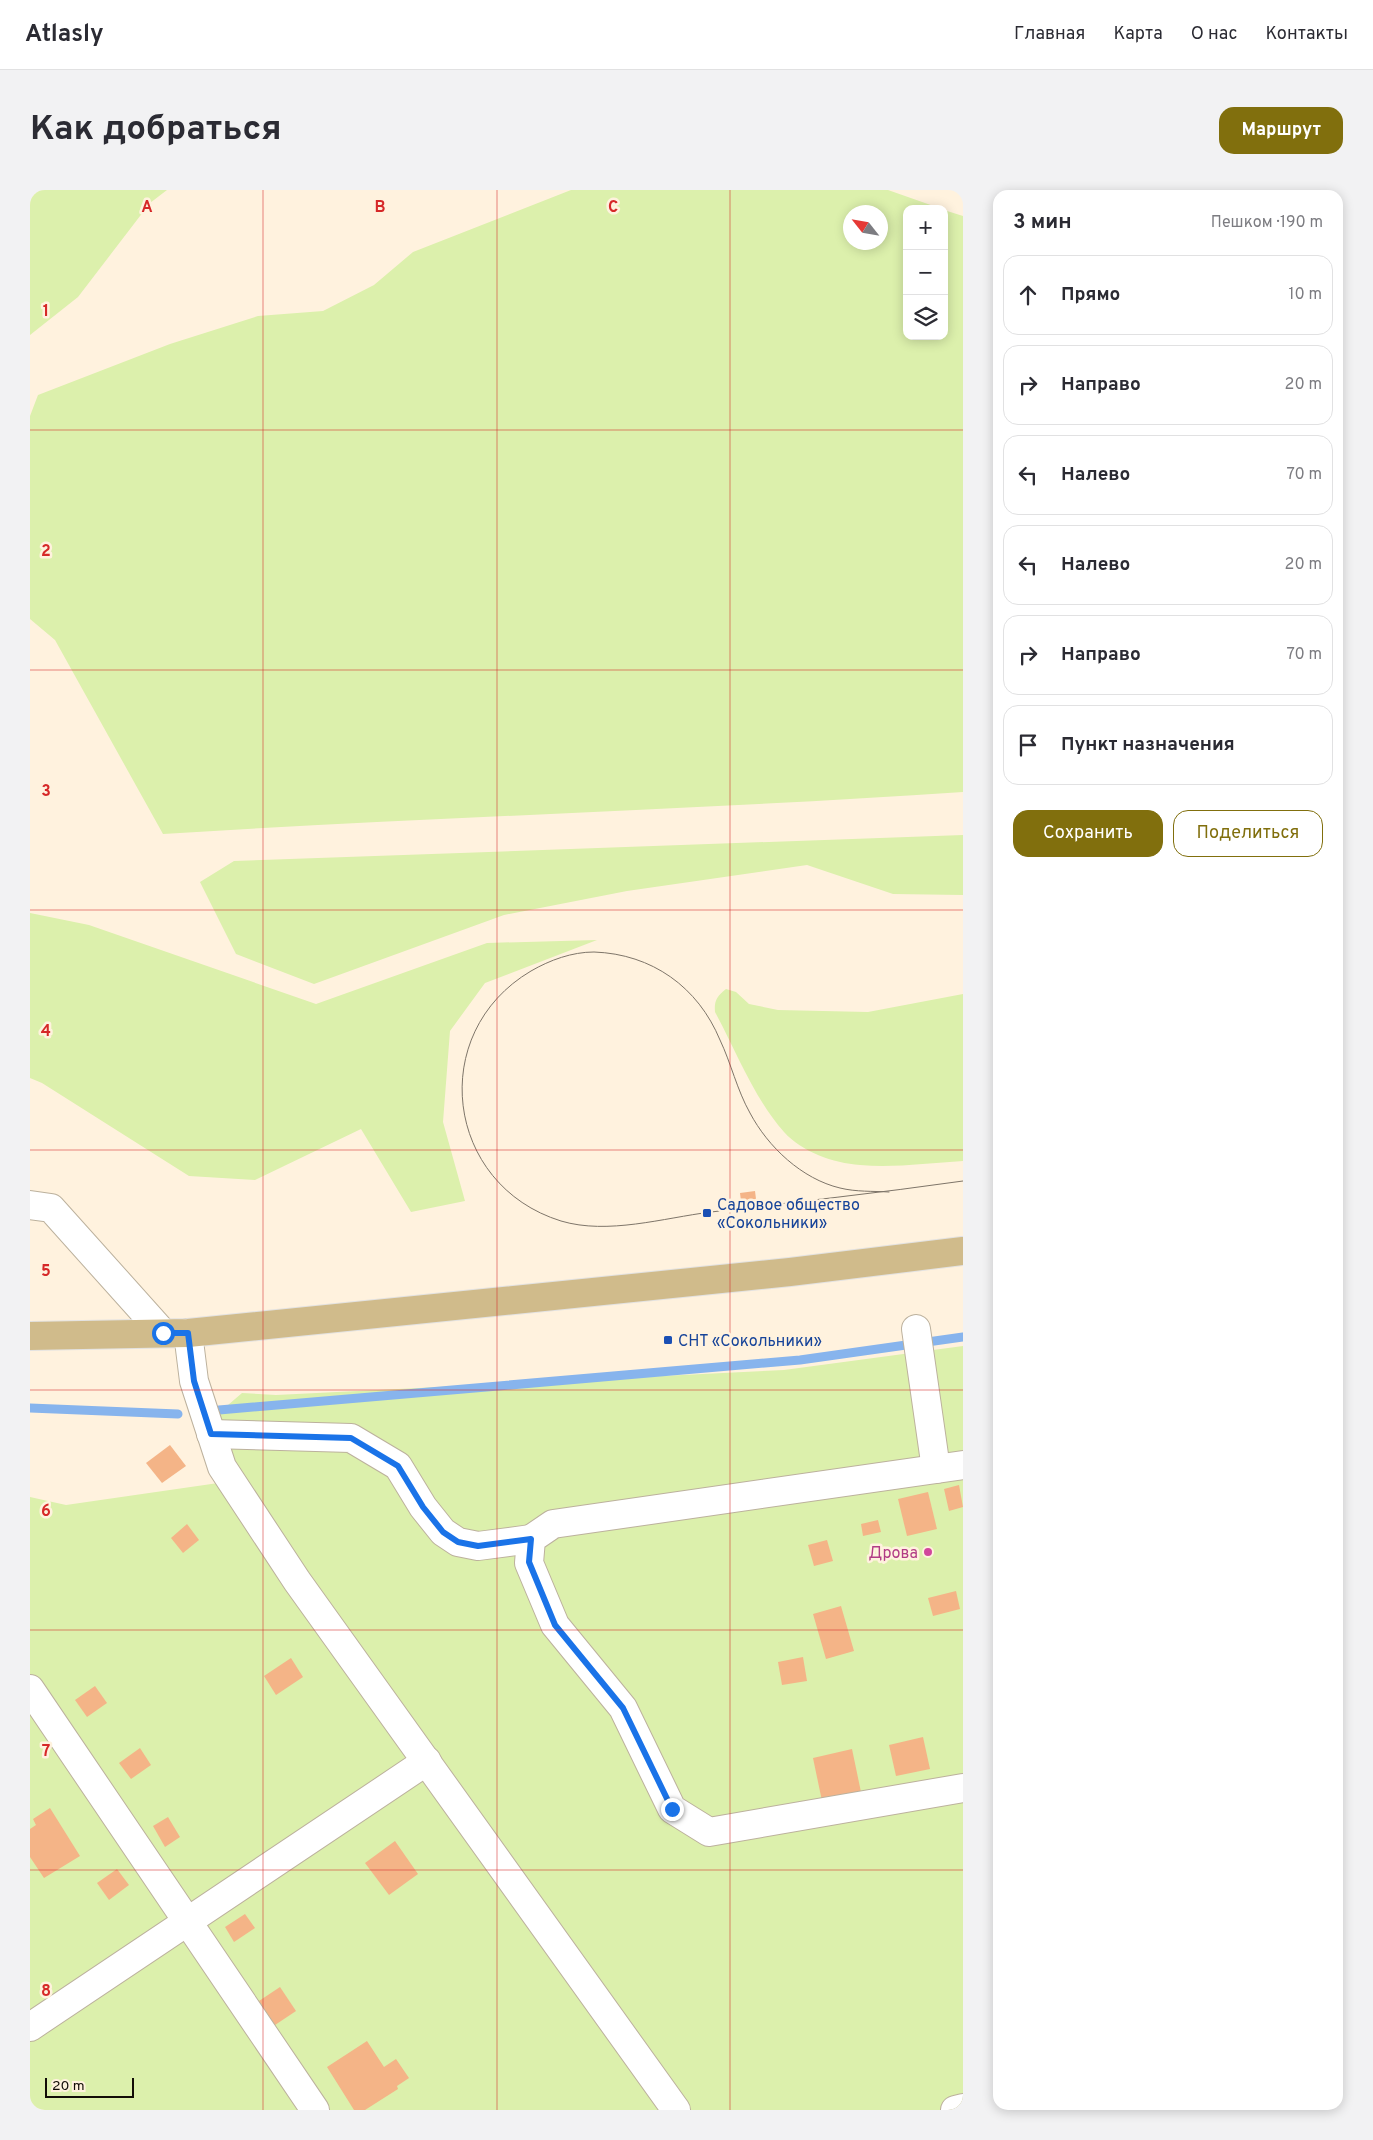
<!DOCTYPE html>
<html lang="ru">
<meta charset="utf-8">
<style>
:root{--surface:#fff;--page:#f2f2f3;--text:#2b2b33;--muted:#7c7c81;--line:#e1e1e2;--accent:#816f0d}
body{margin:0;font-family:Overpass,sans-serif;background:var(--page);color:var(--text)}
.controls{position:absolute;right:15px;top:15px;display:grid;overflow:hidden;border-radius:10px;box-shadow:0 2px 12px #0003}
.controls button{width:45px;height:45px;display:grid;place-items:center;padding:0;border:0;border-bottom:1px solid var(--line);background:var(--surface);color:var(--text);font:25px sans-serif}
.compass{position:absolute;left:813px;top:15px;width:45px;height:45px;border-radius:50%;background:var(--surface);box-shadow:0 2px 12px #0003;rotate:301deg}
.scale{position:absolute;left:15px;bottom:12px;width:89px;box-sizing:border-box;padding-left:5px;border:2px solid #120d07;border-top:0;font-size:14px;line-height:18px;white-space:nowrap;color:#120d07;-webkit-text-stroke:4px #fff2de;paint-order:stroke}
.stop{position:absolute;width:15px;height:15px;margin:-11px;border:4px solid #1a73e8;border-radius:50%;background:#fff}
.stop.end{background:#1a73e8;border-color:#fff;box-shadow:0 1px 5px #0008}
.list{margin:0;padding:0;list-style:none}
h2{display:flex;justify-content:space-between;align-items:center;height:65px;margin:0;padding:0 20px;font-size:21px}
h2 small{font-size:16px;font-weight:400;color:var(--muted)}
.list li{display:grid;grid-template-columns:32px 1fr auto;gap:15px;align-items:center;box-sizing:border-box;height:80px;margin:0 10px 10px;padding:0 10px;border:1px solid var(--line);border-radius:15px}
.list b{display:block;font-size:19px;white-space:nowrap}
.list em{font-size:16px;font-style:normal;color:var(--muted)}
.actions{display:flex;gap:10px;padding:15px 20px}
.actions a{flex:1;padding:11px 0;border:1px solid var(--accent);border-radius:15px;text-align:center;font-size:18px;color:var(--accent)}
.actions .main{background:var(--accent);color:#fff}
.icon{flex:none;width:28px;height:28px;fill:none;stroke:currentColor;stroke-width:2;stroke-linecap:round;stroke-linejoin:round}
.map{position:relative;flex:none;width:933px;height:1920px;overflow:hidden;border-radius:15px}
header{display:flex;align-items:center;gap:30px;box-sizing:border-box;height:70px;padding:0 25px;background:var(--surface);border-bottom:1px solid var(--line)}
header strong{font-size:24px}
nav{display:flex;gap:28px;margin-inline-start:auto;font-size:18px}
.intro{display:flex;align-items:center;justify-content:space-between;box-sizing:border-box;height:120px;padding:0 30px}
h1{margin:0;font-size:35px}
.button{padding:12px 22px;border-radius:15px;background:var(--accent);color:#fff;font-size:18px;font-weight:700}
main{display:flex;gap:30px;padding:0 30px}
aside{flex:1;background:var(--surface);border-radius:15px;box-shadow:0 2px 12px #0003}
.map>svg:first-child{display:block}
.green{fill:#dcf0ac;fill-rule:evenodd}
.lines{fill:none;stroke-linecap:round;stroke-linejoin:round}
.stream{stroke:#87b4ed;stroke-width:9}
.building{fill:#f4b487}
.minor-casing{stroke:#bcb19d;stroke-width:30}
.major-casing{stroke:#e3e2e1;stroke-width:30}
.minor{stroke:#fff;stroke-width:28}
.major{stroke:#d0bb8b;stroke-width:28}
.tram{stroke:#7e7569;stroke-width:1}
.route{stroke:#1a73e8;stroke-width:6}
.grid{fill:none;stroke:#d62828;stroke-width:1;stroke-opacity:0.55}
.transit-dot{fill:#1a4fb4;stroke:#fff2de;stroke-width:2}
.hotel-dot{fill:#d1479c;stroke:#fff2de;stroke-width:2}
.labels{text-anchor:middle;stroke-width:5;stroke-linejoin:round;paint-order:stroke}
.transit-label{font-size:16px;fill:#164399;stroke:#fff2de;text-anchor:start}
.hotel-label{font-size:16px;fill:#b23c85;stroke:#fff2de;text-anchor:end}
.grid-label{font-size:16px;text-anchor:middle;font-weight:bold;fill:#d62828;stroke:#fff2de;stroke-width:5;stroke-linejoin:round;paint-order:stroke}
</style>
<header>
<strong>Atlasly</strong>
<nav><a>Главная</a><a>Карта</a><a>О нас</a><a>Контакты</a></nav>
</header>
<div class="intro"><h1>Как добраться</h1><a class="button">Маршрут</a></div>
<main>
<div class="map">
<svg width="933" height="1920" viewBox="0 0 933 1920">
<rect width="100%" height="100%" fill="#fff2de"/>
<!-- green -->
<g class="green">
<path d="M0,0H137L120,13L48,107L0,145Z"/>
<path d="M541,0H858L912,19H877V146H914V20L933,26V602C666,620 399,627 133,644L25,450L0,429V226L8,205L140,154L228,126L293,121L344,95L383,62ZM821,22H851V52H821Z"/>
<path d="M933,645V705L863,704L777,675L597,701L474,725L284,794L206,764L170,692L204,671Z"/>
<path d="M0,723L59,735L286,814L457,753L567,750L455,793L420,841L413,932L435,1011L381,1022L331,939L225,990L159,986L12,893L0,888Z"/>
<path d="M696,799L706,802L719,814L748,820L838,822L933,804V971C899,973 863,978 830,975C803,973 772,962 754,942C724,908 706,861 685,822C684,811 687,806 696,799Z"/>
<path d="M933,1156V1920H0V1307L36,1315L209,1290L184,1227L212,1203L246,1205L754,1180Z"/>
</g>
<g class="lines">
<!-- stream -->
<g class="stream">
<path d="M0,1218L148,1224"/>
<path d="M189,1220L770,1170L933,1147"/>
</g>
</g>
<!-- building -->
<g class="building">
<path d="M725,1001L726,1009L711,1011L710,1003Z"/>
<path d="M140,1255L156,1276L132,1293L116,1273Z"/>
<path d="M929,1295L933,1317L919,1321L914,1299Z"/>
<path d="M898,1302L907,1339L877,1346L868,1309Z"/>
<path d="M848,1330L851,1342L833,1346L831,1334Z"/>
<path d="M157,1334L169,1350L153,1363L141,1348Z"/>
<path d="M797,1350L803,1371L784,1376L778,1355Z"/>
<path d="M926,1401L930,1419L903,1426L898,1408Z"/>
<path d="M811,1416L824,1461L796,1469L783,1424Z"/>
<path d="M773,1467L777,1491L752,1495L748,1472Z"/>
<path d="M261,1468L273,1487L246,1505L234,1486Z"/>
<path d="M65,1496L77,1513L57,1527L45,1510Z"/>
<path d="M893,1547L900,1579L866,1586L859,1555Z"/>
<path d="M110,1558L121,1575L101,1589L89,1573Z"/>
<path d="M822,1559L831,1602L792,1611L783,1568Z"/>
<path d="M20,1618L50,1666L14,1688L0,1667V1639L6,1635L3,1629Z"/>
<path d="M138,1627L150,1647L135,1657L123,1636Z"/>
<path d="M365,1651L388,1684L359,1705L335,1673Z"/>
<path d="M87,1679L99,1695L79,1710L67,1693Z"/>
<path d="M215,1724L225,1738L204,1752L195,1737Z"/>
<path d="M250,1797L266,1821L245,1835L229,1811Z"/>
<path d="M337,1851L354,1877L366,1869L379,1888L367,1896L368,1899L335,1920H324L297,1877Z"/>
</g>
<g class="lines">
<defs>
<g id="minor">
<path d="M0,1015L21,1018L133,1143"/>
<path d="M886,1139L906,1279"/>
<path d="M158,1143L164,1191L192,1277L267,1391L646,1920"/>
<path d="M181,1244L321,1248L368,1276L393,1317L413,1342L428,1352L448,1356L501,1349"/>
<path d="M933,1275L523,1334L501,1349L499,1373L525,1435L593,1518L642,1619L679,1642L933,1598"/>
<path d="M0,1499L285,1920"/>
<path d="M0,1837L397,1571"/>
<path d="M925,1920L933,1918"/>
</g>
<path id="major" d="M0,1146L158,1143L760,1082L933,1061"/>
</defs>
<!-- minor casing -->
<use href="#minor" class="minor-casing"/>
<!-- major casing -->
<use href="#major" class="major-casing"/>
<!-- minor -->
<use href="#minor" class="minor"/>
<!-- major -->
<use href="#major" class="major"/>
<!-- tram -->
<path class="tram" d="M859,1002C843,1001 826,1002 810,998C772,989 738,957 720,923C707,900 701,873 690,850C668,797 622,764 564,762C542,762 520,770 501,781C396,843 415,995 531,1031C578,1045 633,1028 681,1022C765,1012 849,1003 933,991"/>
</g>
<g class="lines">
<!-- route -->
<path class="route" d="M133,1143H158L164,1191L181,1244L321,1248L368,1276L393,1317L413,1342L428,1352L448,1356L501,1349L499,1372L525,1435L593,1518L642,1619"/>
</g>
<!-- grid -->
<path class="grid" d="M233,0V1920M467,0V1920M700,0V1920M0,240H933M0,480H933M0,720H933M0,960H933M0,1200H933M0,1440H933M0,1680H933"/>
<!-- markers -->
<g class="transit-dot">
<rect x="672" y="1018" width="10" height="10" rx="2.5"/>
<rect x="633" y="1145" width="10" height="10" rx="2.5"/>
</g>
<circle class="hotel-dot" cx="898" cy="1362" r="5"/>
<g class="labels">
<!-- transit labels -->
<g class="transit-label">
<text x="687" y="1020">Садовое общество<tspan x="687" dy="18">«Сокольники»</tspan></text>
<text x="648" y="1156">СНТ «Сокольники»</text>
</g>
<!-- hotel labels -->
<g class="hotel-label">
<text x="888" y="1368">Дрова</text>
</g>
</g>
<g class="grid-label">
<text x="117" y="22">A</text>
<text x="350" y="22">B</text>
<text x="583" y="22">C</text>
<text x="16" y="126">1</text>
<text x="16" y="366">2</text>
<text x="16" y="606">3</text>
<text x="16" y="846">4</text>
<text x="16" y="1086">5</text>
<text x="16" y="1326">6</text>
<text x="16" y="1566">7</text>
<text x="16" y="1806">8</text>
</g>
</svg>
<div class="controls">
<button>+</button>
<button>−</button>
<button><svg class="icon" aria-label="layers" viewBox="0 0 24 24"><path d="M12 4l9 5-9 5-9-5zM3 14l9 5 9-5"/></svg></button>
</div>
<svg class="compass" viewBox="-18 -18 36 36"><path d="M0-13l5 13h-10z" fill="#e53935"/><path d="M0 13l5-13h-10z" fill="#7c7c81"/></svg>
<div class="scale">20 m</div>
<div class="stop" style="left:133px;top:1143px"></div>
<div class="stop end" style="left:642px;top:1619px"></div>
</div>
<aside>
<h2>3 мин<small>Пешком · 190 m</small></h2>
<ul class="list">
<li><svg class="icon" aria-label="ahead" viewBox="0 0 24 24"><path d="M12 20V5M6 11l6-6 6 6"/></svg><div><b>Прямо</b></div><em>10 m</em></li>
<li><svg class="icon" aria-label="right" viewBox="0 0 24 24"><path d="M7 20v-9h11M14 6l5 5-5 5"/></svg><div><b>Направо</b></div><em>20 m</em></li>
<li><svg class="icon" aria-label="left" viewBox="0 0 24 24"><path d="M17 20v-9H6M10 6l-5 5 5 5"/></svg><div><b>Налево</b></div><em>70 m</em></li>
<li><svg class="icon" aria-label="left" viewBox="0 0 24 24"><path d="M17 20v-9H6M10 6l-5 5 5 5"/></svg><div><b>Налево</b></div><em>20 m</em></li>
<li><svg class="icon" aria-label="right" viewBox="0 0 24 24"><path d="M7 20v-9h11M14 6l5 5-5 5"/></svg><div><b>Направо</b></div><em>70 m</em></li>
<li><svg class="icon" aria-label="arrive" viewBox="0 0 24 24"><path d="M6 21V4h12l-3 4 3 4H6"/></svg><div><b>Пункт назначения</b></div></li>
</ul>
<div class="actions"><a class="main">Сохранить</a><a>Поделиться</a></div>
</aside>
</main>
